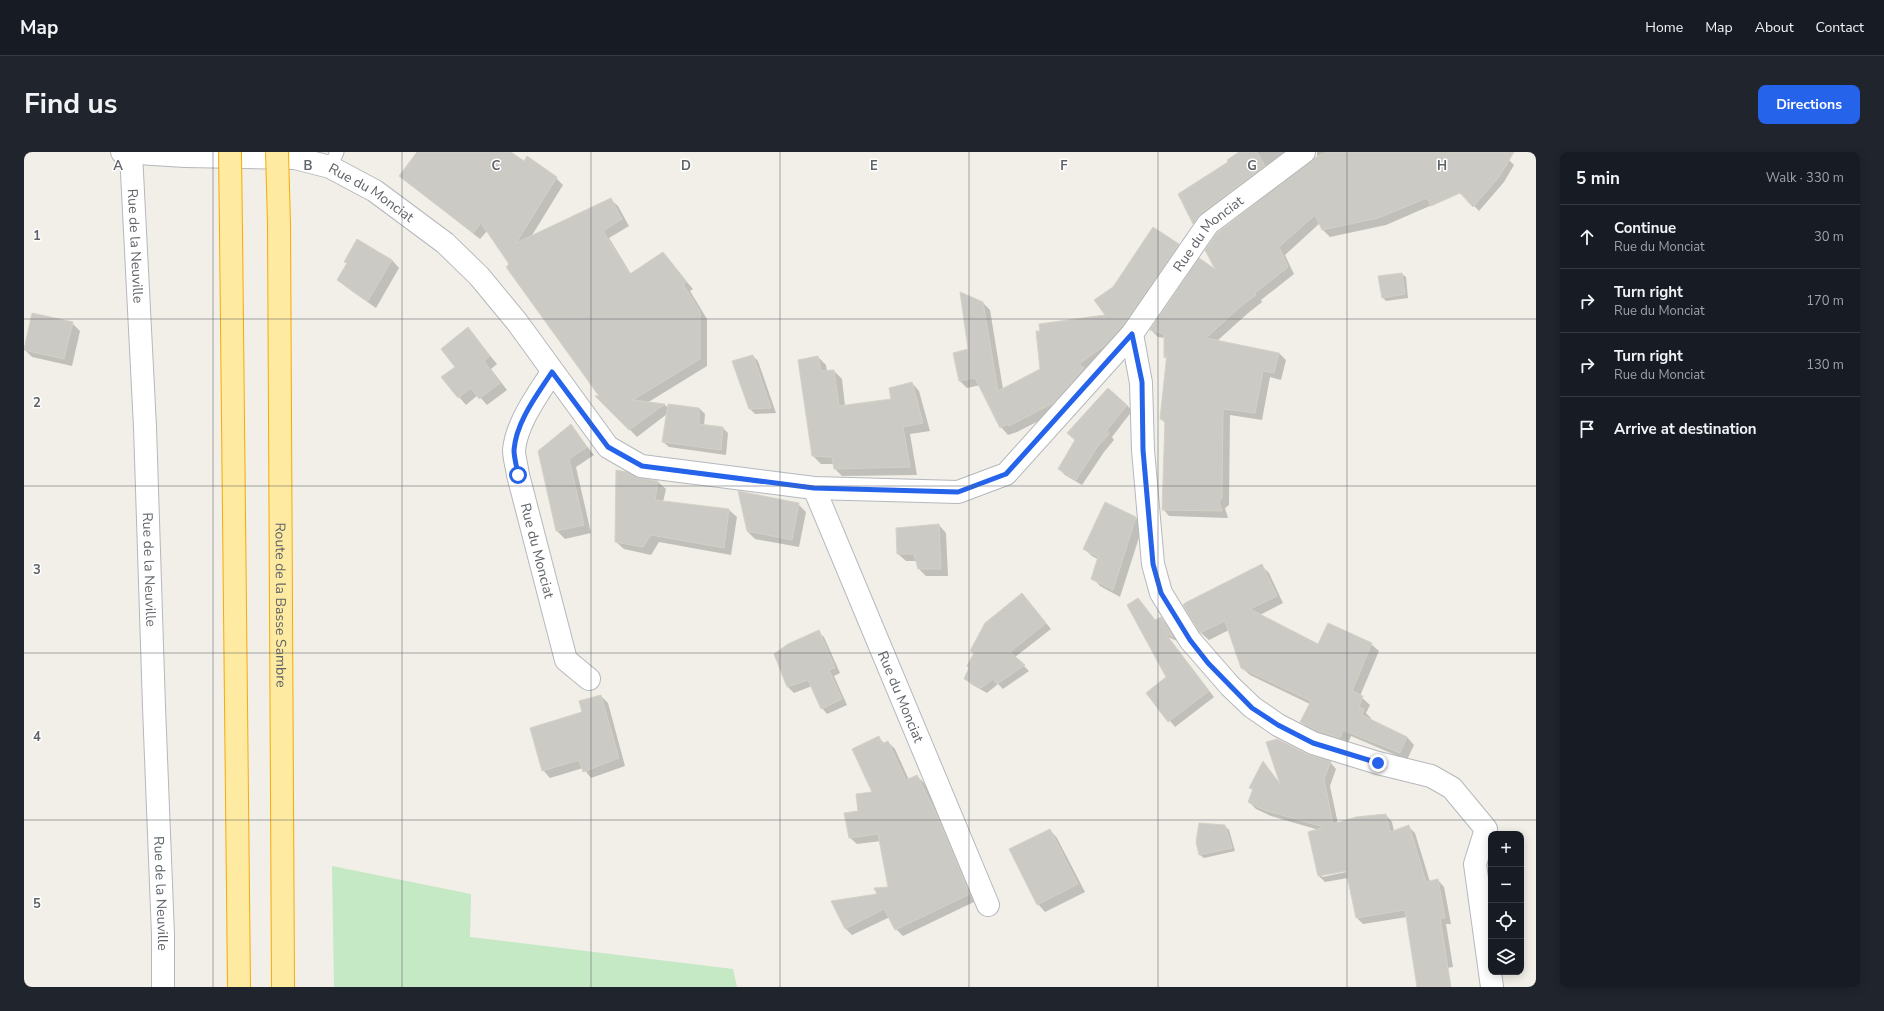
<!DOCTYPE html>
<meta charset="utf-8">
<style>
:root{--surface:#171b24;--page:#20242c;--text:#f1f3f6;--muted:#9ea1a6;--line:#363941;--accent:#2563eb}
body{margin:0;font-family:"Nunito Sans",sans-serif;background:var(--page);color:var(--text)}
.controls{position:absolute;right:12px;bottom:12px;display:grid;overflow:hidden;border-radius:8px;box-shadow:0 2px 10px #0003}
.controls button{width:36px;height:36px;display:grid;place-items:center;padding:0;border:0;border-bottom:1px solid var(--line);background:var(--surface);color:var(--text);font:20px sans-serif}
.stop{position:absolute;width:12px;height:12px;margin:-9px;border:3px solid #2563eb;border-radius:50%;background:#fff}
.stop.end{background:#2563eb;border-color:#fff;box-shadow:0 1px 4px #0008}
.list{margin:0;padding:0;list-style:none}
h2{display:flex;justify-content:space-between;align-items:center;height:52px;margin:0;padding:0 16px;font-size:17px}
h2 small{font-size:13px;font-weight:400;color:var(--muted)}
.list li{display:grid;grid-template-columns:26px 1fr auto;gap:12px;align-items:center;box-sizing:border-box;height:64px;padding:0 16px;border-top:1px solid var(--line)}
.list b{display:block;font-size:15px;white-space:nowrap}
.list p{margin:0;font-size:13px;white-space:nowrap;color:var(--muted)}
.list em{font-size:13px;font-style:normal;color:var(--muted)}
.icon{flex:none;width:22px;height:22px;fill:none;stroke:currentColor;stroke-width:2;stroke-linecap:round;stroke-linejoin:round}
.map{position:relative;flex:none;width:1512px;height:835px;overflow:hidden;border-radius:8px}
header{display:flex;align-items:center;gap:24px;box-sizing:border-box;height:56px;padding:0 20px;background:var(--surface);border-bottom:1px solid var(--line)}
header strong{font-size:19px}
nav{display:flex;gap:22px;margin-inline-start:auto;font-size:14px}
.intro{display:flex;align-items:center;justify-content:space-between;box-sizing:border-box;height:96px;padding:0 24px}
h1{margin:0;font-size:28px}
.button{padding:10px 18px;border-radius:8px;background:var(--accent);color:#fff;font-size:14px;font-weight:700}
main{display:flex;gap:24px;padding:0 24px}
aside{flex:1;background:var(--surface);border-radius:8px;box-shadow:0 2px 10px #0003}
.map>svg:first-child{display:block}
.green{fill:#c5e8c5}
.shadow{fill:#0003;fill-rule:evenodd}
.building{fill:#cccac5;stroke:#d6d1c6}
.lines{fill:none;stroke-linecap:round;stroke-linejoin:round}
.service-casing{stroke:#b5b8bc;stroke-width:15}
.minor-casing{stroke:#b5b8bc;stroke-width:24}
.trunk-casing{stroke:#f9ab00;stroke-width:24}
.service{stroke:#fff;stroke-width:13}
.minor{stroke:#fff;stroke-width:22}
.trunk{stroke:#feeaa1;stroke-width:22}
.trunk-bridge-casing{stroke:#f9ab00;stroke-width:24;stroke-linecap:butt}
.trunk-bridge{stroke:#feeaa1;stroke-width:22}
.route{stroke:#2563eb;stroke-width:5}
.grid{fill:none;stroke:#5f6368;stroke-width:1;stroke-opacity:0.55}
.labels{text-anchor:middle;stroke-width:3;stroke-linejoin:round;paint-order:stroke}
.street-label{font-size:14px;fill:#5f6368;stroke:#fff}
.grid-label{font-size:13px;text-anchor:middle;font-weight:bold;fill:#5f6368;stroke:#fff;stroke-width:3;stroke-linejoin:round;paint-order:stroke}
</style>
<header>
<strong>Map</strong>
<nav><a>Home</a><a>Map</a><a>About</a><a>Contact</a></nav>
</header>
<div class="intro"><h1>Find us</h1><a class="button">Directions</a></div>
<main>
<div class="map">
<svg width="1512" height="835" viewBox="0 0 1512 835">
<rect width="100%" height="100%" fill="#f1efe8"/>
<!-- green -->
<path class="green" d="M308,714L447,742L446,785L709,817L713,835H310Z"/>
<!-- shadow -->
<g class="shadow">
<path d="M394,0H479L532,26L539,33L507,85L586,47L594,54L605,74L585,86L607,122L638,101L669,137L666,139L683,167V214L623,251L641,253L644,256H675L681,262L680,274L699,276L704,281L702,303L645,295L639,290L643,262L613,285L574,245H577L464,78L456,87L376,24Z"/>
<path d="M1217,0H1275L1176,78L1170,71L1156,42L1205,11Z"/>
<path d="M1293,0H1427L1415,50L1362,73L1306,85L1299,78L1296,71L1261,103L1270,122L1237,148L1238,150L1223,162L1193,189L1255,201L1262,208L1257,228L1246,225L1238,268L1206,263L1205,353L1201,356L1204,366L1145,364L1139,357L1141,271L1137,267L1144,208L1141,205V186L1134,185L1127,178L1193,119L1293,5Z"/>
<path d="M1485,8L1490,13L1480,30L1455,59L1436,39Z"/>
<path d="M334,88L368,108L375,116L352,156L322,135L315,128L324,112L321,110Z"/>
<path d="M1154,93L1161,100L1036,258L993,280L984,283L977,275L956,233L943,236L936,229L958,150L966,158L979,237L1017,218L1082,164Z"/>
<path d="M1378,122L1382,125L1384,146L1362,149L1358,145Z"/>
<path d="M8,162L48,171L56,179L48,214L8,205L0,197Z"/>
<path d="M444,177L473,212L467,217L483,238L463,253L454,243L442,253L435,245L432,215Z"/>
<path d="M729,204L734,209L752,261L731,262L726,257Z"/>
<path d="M794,205L802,213L803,220L810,219L818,227L821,254L868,248L888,231L895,239L906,279L886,282L893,323L818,324L810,316V312H797L789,304Z"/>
<path d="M1103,253L1108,259L1088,285L1090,288L1080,300L1058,333L1041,323L1035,317Z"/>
<path d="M547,274L570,303L552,315L567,381L541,387L533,379L515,299Z"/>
<path d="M615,327L634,330L642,337L639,350L705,358L713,365L707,403L635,390L627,403L600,397L592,390Z"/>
<path d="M774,352L782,360L775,395L731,387L723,379Z"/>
<path d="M1081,352L1112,366L1119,373L1096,445L1076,434L1069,426L1075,408L1068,404L1060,397Z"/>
<path d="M915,373L922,381L924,424H902L895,417L893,409H882L874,402Z"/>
<path d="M1237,413L1245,421L1259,451L1236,463L1295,493L1347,492L1355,499L1336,544L1346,553L1342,561L1347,566L1346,568L1383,585L1390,593L1383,608L1327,584L1323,593L1285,577L1277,570L1286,552L1226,523L1218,516L1205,478L1185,488L1177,481L1161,453Z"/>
<path d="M998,442L1027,477L991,505L1005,519L979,537L974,532L963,541L947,532L941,526Z"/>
<path d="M1114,447L1132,469L1137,466L1143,472L1153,489L1144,485L1190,545L1151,575L1123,541L1144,525Z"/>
<path d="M794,480L800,485L816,521L810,524L823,553L803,562L798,556L788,534L770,541L764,535L751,502Z"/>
<path d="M577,544L584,551L601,614L567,626L559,616L526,626L519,618L559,561Z"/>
<path d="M854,585L861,592L864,590L871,597L885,628L893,624L900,631L919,669L952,749L879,784L872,777L866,765L828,783L821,776L854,743L865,736L857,689L833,692L825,685L835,660L849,641Z"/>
<path d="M1283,603L1306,610L1312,617L1306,634L1314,672L1362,663L1368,670L1370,679L1385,675L1391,681L1406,730L1414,728L1420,735L1427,772H1422L1429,815L1397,820L1383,765L1339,772L1333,766L1324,726L1301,730L1295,724V678L1247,664L1232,657L1225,650L1230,639L1226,636L1239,611L1257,633ZM1327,717V719L1298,725V722Z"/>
<path d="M1201,674L1205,678L1211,699L1180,706L1176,703Z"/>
<path d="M1026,678L1033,686L1061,740L1021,760L1014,752Z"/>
</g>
<!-- building -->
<g class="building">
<path d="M393,0H487L500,9L503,4L533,25L492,91L587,46L598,67L579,79L606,122L639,100L663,130L659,132L676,159V207L609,248L641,252L605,278L571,244H575L482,115L485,112L457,71L449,81L375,24Z"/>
<path d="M1215,0H1233L1241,14L1176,62L1169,72L1154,42L1204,10L1203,8Z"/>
<path d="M1303,0H1490L1475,25L1449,55L1436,41L1407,54L1403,46L1354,66L1298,78L1291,63L1255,95L1264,115L1231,141L1232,143L1216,155L1182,186L1255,201L1250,221L1239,219L1231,261L1199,257L1198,346L1195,349L1198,359L1138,358L1141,268L1136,267L1143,201L1140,206V182L1126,178L1175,106L1191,117L1181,98L1193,81L1290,6Z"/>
<path d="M1129,75L1155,92L1098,174L1080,194L1055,212L1060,216L1029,251L985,274L984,272L976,276L951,226L935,229L929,201L944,197L936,140L959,150L974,239L1016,217L1012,179H1016L1015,172L1081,163L1070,148L1089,135Z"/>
<path d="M333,87L368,108L344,149L313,128L323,111L320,110Z"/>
<path d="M1378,121L1381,142L1358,146L1354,124Z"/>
<path d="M8,161L49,170L40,207L0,198Z"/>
<path d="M444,175L466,204L460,209L476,231L455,247L447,236L434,246L417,225L431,215L417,197Z"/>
<path d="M729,203L747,256L725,257L708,209Z"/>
<path d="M794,204L797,219L810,218L815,254L867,247L865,236L888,230L899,271L879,275L886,315L810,317L808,305L788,304L774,208Z"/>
<path d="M1084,236L1103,253L1083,278L1085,282L1074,294L1052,328L1034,317L1051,288L1043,281Z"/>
<path d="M644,252L675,256V272L699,275L697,298L638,290Z"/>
<path d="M547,272L563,295L545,307L560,373L532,379L514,299Z"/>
<path d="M592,318L603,320L615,326L634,329L631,348L705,357L700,396L627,383L619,395L591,390Z"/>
<path d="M714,339L775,351L768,388L723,379Z"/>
<path d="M1081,350L1112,365L1089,438L1067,427L1074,405L1059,397Z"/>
<path d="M915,372L917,417H894L890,402H873L872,376Z"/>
<path d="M1238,412L1253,444L1226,457L1294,492L1304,471L1348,491L1328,539L1339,544L1335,555L1340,557L1338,563L1383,585L1376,601L1319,578L1316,586L1294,579L1276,570L1287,549L1217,516L1201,469L1176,481L1159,453L1161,451Z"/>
<path d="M998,441L1022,471L986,500L1001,513L973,532L969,527L957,536L940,527L945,516L943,514L950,501L946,499L961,471Z"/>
<path d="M1114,446L1131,468L1137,465L1149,485L1141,481L1185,539L1144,570L1122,541L1142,525L1103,453Z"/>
<path d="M795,478L811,516L805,518L818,547L797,557L784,528L763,535L750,502L764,492Z"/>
<path d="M577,543L595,606L559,620L555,608L518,619L506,576L558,560L555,549Z"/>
<path d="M855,584L858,592L864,589L882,628L893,623L912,661L946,742L871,778L860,757L821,777L807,749L853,742L850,736L864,735L854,682L825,686L820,661L834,659L832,642L848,640L828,597Z"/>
<path d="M1253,587L1283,602L1307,609L1300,627L1309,672L1332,665L1362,662L1366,680L1385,673L1402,730L1414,727L1421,766H1416L1427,835H1393L1381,758L1332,766L1322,719L1294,724L1284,680L1300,675L1240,658L1224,650L1229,637L1225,636L1239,609L1256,632L1242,590Z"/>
<path d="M1175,671L1201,673L1208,696L1175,703L1172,690Z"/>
<path d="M1026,677L1054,732L1013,753L985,697Z"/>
</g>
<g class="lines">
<defs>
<path id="service" d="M306,15L313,0"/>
<g id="minor">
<path id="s1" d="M98,0L161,4L271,6L306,15L351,39L421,91L455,124L493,170L584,295L617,314L790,336L934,340L982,322L1108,182L1184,72L1280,0"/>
<path id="s2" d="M107,1L121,275L130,555L139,783V835"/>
<path d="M1108,182L1117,231L1119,298L1129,412L1137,441L1166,488L1206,534L1228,555L1254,573L1289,591L1354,611L1407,624L1428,636L1462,677L1451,712L1468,835"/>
<path id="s3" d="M528,220C513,244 493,270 490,298C490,306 493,315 494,323L542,508L565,527"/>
<path id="s4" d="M790,336L964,753"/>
</g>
<g id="trunk">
<path id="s5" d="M255,72L259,835"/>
<path d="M207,79L215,835"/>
</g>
</defs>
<!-- service casing -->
<use href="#service" class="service-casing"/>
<!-- minor casing -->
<use href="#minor" class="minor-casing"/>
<!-- trunk casing -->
<use href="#trunk" class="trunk-casing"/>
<!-- service -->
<use href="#service" class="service"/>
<!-- minor -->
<use href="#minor" class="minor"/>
<!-- trunk -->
<use href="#trunk" class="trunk"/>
<defs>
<g id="trunk-bridge">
<path d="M206,0L207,79"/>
<path d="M253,0L255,72"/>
</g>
</defs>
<!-- trunk-bridge casing -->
<use href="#trunk-bridge" class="trunk-bridge-casing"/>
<!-- trunk-bridge -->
<use href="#trunk-bridge" class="trunk-bridge"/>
</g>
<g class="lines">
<!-- route -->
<path class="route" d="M494,323C493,315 490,306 490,298C492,270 513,243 528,220L584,295L618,314L790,336L934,340L982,322L1108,182L1118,230L1119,298L1129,412L1137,441L1166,488L1184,511L1228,556L1254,573L1289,591L1354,611"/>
</g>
<!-- grid -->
<path class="grid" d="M189,0V835M378,0V835M567,0V835M756,0V835M945,0V835M1134,0V835M1323,0V835M0,167H1512M0,334H1512M0,501H1512M0,668H1512"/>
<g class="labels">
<!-- street labels -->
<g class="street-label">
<text dy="5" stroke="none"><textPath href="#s1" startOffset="258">Rue du Monciat</textPath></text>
<text dy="5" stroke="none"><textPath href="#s1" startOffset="1332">Rue du Monciat</textPath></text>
<text dy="5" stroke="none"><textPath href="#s2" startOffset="93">Rue de la Neuville</textPath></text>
<text dy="5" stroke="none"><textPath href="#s3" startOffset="191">Rue du Monciat</textPath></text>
<text dy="5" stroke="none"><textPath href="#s2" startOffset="417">Rue de la Neuville</textPath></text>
<text dy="5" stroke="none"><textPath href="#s5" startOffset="381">Route de la Basse Sambre</textPath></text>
<text dy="5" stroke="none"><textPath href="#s4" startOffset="226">Rue du Monciat</textPath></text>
<text dy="5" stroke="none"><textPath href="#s2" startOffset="741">Rue de la Neuville</textPath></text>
</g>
</g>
<g class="grid-label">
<text x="94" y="18">A</text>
<text x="284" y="18">B</text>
<text x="472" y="18">C</text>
<text x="662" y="18">D</text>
<text x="850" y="18">E</text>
<text x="1040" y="18">F</text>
<text x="1228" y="18">G</text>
<text x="1418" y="18">H</text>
<text x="13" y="88">1</text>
<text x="13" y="255">2</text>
<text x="13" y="422">3</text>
<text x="13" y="589">4</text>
<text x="13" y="756">5</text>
</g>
</svg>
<div class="controls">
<button>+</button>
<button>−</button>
<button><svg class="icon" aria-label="locate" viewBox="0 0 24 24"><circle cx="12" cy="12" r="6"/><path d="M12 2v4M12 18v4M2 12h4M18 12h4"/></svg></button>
<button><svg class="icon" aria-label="layers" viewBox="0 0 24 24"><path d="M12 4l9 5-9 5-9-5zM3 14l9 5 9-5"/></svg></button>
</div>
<div class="stop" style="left:494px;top:323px"></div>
<div class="stop end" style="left:1354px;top:611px"></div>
</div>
<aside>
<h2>5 min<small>Walk · 330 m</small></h2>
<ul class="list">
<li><svg class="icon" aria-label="ahead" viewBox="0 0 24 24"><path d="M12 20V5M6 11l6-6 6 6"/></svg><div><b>Continue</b><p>Rue du Monciat</p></div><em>30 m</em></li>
<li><svg class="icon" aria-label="right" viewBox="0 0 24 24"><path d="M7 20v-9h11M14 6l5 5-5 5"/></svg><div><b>Turn right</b><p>Rue du Monciat</p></div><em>170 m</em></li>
<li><svg class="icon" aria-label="right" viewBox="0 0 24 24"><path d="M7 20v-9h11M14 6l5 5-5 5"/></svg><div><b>Turn right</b><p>Rue du Monciat</p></div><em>130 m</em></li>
<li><svg class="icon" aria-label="arrive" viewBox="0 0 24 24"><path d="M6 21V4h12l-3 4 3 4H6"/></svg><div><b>Arrive at destination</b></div></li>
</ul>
</aside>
</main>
